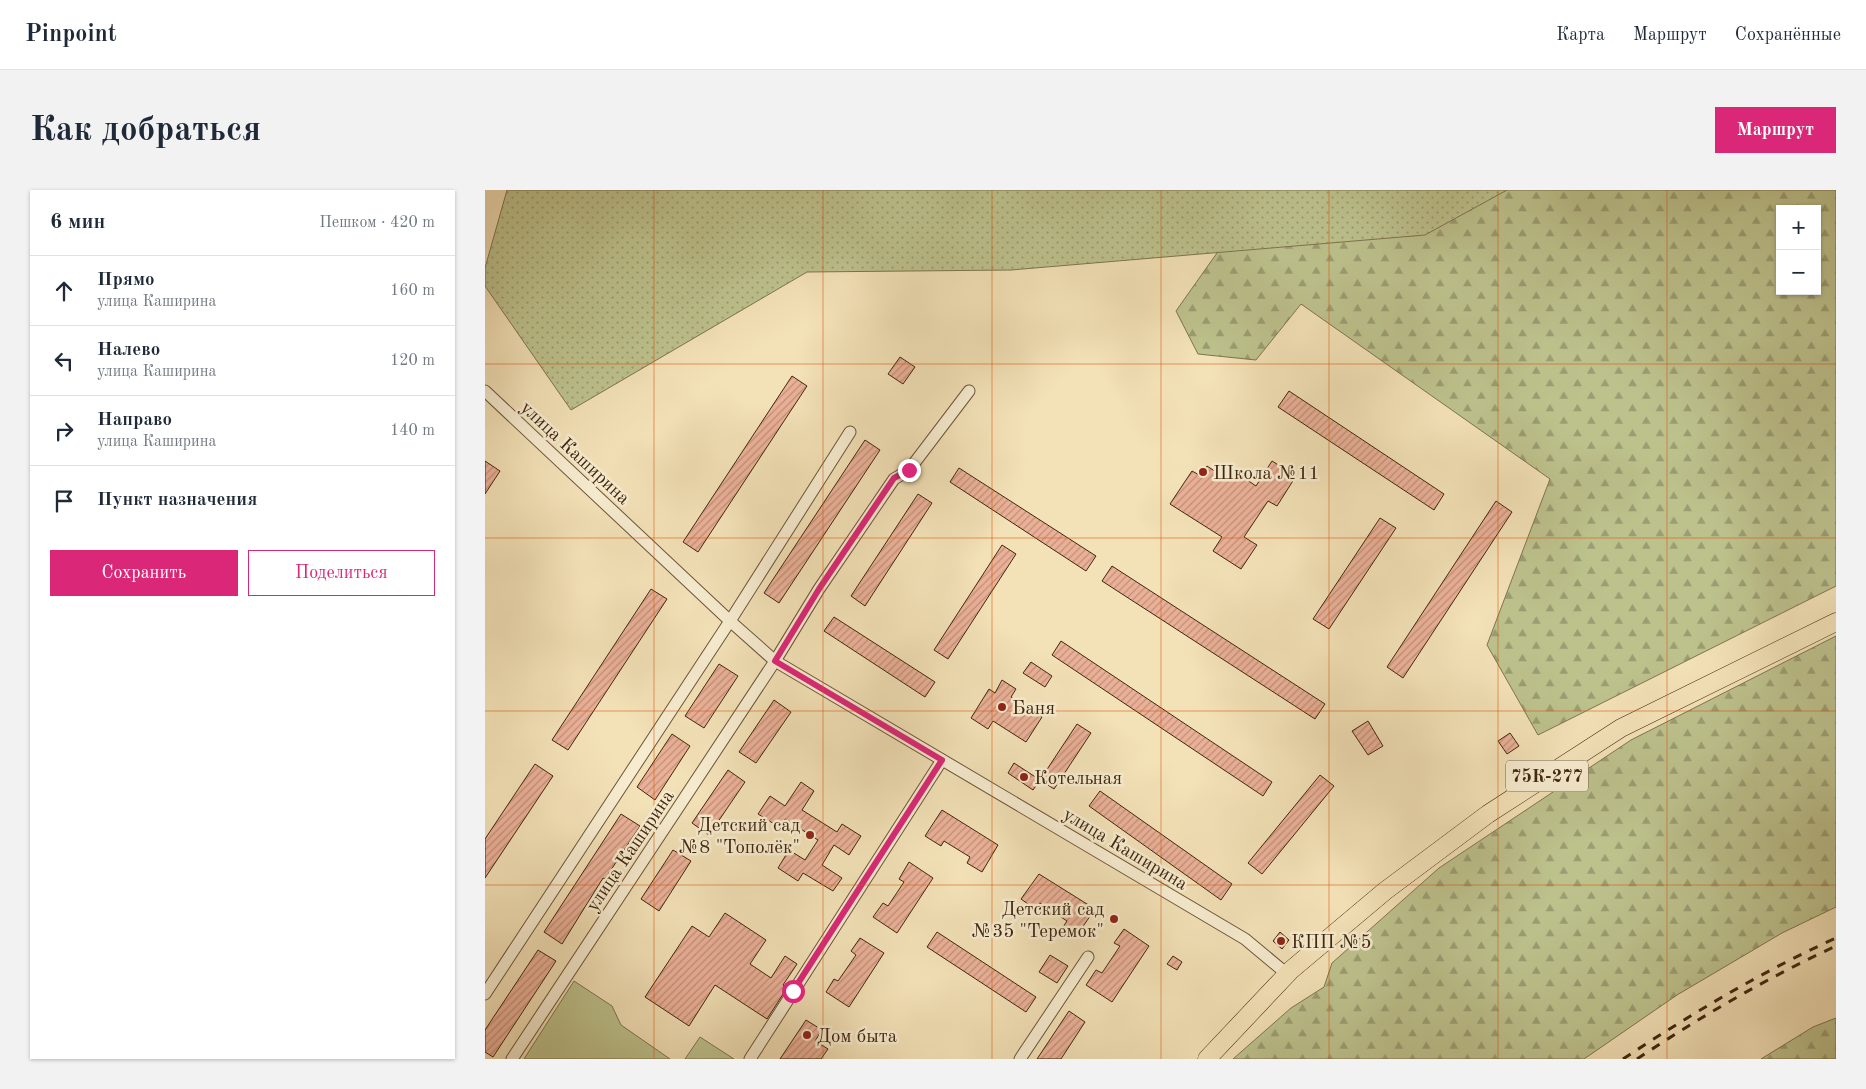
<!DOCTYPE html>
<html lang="ru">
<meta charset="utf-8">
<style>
:root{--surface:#fff;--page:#f2f2f3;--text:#1f2937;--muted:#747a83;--line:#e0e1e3;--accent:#db2777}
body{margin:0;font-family:"Old Standard TT",serif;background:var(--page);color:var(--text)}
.controls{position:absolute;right:15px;top:15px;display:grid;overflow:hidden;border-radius:0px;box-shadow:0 1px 4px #0004}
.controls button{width:45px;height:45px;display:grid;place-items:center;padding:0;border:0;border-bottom:1px solid var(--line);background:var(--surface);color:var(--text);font:25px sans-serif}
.stop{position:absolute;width:15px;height:15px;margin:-11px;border:4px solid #db2777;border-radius:50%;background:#fff}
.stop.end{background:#db2777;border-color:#fff;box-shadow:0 1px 5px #0008}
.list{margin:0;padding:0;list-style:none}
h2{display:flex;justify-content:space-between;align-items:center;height:65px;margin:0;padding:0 20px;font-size:21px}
h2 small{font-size:16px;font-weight:400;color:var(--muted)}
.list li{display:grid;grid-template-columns:32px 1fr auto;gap:15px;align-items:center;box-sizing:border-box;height:70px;padding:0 20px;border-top:1px solid var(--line)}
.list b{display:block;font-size:19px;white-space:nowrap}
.list p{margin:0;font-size:16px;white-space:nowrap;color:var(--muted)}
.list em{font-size:16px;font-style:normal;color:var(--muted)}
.actions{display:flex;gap:10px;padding:15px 20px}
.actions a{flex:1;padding:11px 0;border:1px solid var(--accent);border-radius:0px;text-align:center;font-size:18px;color:var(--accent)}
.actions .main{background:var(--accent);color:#fff}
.icon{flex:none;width:28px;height:28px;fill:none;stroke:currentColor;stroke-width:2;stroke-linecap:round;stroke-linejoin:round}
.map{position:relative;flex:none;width:1351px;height:869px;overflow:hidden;border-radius:0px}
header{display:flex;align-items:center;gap:30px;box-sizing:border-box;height:70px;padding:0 25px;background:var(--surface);border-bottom:1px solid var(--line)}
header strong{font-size:24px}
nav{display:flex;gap:28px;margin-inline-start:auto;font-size:18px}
.intro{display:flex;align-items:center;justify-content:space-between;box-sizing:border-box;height:120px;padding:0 30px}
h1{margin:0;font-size:35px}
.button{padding:12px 22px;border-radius:0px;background:var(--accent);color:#fff;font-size:18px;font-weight:700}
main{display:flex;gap:30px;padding:0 30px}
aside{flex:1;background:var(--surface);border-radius:0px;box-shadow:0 1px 4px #0004}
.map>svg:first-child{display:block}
.forest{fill:url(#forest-firs);stroke:#7e744e;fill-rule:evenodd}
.park{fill:#bdc28d;stroke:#7e744e}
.garden{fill:url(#garden-dots);stroke:#7e744e}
.building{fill:url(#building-hatch);stroke:#3f260e}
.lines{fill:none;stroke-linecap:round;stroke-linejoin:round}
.minor-casing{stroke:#6c5538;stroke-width:13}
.primary-casing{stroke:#3f260e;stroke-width:19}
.minor{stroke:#f7ecd0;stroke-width:11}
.primary{stroke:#f3e1b7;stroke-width:18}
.rail{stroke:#3f260e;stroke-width:3;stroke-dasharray:9 9;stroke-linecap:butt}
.route{stroke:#db2777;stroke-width:6}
.grid{fill:none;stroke:#d7540c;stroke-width:1;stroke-opacity:0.55}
.poi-dot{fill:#8f2418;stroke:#f7ecd0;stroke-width:2}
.labels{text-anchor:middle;stroke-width:5;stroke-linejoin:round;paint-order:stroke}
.shield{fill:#f7ecd0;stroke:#766148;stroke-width:1}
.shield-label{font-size:18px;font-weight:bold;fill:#3f260e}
.street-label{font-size:19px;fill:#3f260e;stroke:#f7ecd0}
.poi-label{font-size:19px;fill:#3f260e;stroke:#f7ecd0;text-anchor:start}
</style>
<header>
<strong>Pinpoint</strong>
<nav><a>Карта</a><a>Маршрут</a><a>Сохранённые</a></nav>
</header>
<div class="intro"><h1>Как добраться</h1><a class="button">Маршрут</a></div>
<main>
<aside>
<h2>6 мин<small>Пешком · 420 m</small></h2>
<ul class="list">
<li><svg class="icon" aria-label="ahead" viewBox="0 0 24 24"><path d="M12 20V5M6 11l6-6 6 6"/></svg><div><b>Прямо</b><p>улица Каширина</p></div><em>160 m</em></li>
<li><svg class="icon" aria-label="left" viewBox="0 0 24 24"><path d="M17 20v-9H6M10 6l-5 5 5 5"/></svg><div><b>Налево</b><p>улица Каширина</p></div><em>120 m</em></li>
<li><svg class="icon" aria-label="right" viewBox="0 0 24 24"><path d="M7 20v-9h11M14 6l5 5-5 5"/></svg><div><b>Направо</b><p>улица Каширина</p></div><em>140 m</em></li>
<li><svg class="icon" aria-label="arrive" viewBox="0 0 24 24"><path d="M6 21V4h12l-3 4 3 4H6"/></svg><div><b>Пункт назначения</b></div></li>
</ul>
<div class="actions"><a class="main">Сохранить</a><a>Поделиться</a></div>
</aside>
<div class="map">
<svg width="1351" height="869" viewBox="0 0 1351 869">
<defs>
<pattern id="forest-firs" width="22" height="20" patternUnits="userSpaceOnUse" patternTransform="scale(1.25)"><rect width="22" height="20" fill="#bdc28d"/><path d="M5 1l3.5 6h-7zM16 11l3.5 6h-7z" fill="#9b9d72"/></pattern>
<pattern id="garden-dots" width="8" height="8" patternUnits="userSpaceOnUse" patternTransform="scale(1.25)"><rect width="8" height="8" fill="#bdc28d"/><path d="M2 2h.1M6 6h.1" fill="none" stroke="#9b9d72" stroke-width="1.8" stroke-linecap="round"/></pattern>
<pattern id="building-hatch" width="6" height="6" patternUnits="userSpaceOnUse" patternTransform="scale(1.25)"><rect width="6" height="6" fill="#ebb198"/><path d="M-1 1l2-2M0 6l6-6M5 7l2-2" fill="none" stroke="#c0907a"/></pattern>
</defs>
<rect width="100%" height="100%" fill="#f3e1b7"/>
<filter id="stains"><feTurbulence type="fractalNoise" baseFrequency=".004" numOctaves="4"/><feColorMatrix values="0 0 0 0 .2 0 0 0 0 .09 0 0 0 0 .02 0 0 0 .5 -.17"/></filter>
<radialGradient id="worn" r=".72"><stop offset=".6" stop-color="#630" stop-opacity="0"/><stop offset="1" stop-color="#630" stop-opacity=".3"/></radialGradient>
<!-- forest -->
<g class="forest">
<path d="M844,0H1351V396L1053,545L1002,455L1065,289L816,114L771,170L713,164L691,121L756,29ZM1295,19H1332V101H1295Z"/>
<path d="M1351,446V717L1297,743L1192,805L1099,869H748L806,818L839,797L847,773L954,678L1146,550Z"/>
<path d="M1351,828V869H1276L1328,837Z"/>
</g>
<!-- park -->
<g class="park">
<path d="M89,791L127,816L136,835L185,869H39Z"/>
<path d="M215,847L249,869H200Z"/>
</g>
<!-- garden -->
<path class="garden" d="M22,0H1022L940,45L526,80L322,82L86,220L0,96V78Z"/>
<!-- building -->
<g class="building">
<path d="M415,167L430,177L418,194L403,184Z"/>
<path d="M307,186L322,196L213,362L198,352Z"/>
<path d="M804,201L959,304L949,320L793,217Z"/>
<path d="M380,250L395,260L294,413L279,403Z"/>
<path d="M0,271L15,281L0,304Z"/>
<path d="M787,271L811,286L792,316L783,311L759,347L772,355L756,379L728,361L737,347L685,314L707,281L716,286L722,276L731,282L737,273L771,296Z"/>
<path d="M474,278L611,366L601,381L465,292Z"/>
<path d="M433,304L447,313L380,416L366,406Z"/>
<path d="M1011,311L1027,322L918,488L902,477Z"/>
<path d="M895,328L911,338L844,439L828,429Z"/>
<path d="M517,355L531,364L463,469L449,460Z"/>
<path d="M627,376L840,514L830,529L617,391Z"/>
<path d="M166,399L182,409L83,560L67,550Z"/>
<path d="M349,427L450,492L440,507L339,441Z"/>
<path d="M576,451L787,592L778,606L567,465Z"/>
<path d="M546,472L567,486L560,497L538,483Z"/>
<path d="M234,474L253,486L219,538L200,526Z"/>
<path d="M517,490L531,499L526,507L557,527L541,552L508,531L503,539L486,528L504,499L510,503Z"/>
<path d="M289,510L306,522L271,573L254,562Z"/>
<path d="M883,531L898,556L883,565L867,541Z"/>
<path d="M592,534L606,543L569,599L555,590Z"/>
<path d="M1025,543L1034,556L1022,564L1013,551Z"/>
<path d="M187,544L205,556L170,610L152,597Z"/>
<path d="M529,573L555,590L548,600L523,583Z"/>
<path d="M50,574L68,586L0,688V649Z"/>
<path d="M243,580L260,592L224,645L207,633Z"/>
<path d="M835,585L849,596L777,684L763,673Z"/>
<path d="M316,592L329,601L317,620L352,642L357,634L376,646L364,665L349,655L337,675L357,688L348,701L318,683L313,691L293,678L304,660L320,670L333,650L300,629L294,637L273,624L285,606L300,616Z"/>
<path d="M615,601L747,694L736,710L604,616Z"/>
<path d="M457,620L513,655L497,682L482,673L485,667L459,651L456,656L440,646Z"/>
<path d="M136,624L155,636L120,689L118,688L77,754L59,742Z"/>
<path d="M188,660L206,671L174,721L156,709Z"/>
<path d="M424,672L448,688L412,743L388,727L398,713L403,716L419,692L414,689Z"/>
<path d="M554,684L610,719L592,745L578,737L582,731L555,713L550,719L536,709Z"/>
<path d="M240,723L281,750L265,774L286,788L300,766L312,774L298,795L302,798L282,829L230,795L204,836L160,807L207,736L224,747Z"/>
<path d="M639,739L664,756L627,812L601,795L611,780L617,783L635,756L629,753Z"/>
<path d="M452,742L551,807L541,822L442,757Z"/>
<path d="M795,742L804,750L797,759L788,751Z"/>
<path d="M375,748L399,763L364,817L341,802L349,789L353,791L371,765L366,761Z"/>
<path d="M53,760L71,771L8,867L0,862V840Z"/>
<path d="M565,765L583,776L572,793L554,782Z"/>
<path d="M688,766L697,772L692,780L682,774Z"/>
<path d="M584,821L600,832L576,869H552Z"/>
<path d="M321,830L337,840L330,851L343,859L336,869H295Z"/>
</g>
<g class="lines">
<defs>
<g id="minor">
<path d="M0,201L245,431L290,471L760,749L802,784"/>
<path d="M0,804L245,431L365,242"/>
<path d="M27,869L290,471L334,399L409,289L424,280L484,201"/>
<path d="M265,869L457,570"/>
<path d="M535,869L603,767"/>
</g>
<path id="primary" d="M722,869L806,780L900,701L1003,624L1136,538L1351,432"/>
</defs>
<!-- minor casing -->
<use href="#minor" class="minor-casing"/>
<!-- primary casing -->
<use href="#primary" class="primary-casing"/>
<!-- minor -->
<use href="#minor" class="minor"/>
<!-- primary -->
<use href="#primary" class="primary"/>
<!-- rail -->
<g class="rail">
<path d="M1138,869C1206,824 1276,782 1351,748"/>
<path d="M1152,869C1215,827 1282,788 1351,756"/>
</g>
</g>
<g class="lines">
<!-- route -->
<path class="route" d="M308,801L457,570L290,471L334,399L409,288L424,280"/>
</g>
<!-- grid -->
<path class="grid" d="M169,0V869M338,0V869M507,0V869M676,0V869M844,0V869M1013,0V869M1182,0V869M0,174H1351M0,348H1351M0,521H1351M0,695H1351"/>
<!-- markers -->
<g class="poi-dot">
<circle cx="718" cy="282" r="5"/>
<circle cx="517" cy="517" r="5"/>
<circle cx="539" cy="587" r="5"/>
<circle cx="325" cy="645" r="5"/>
<circle cx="629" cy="729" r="5"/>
<circle cx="796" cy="751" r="5"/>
<circle cx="322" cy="845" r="5"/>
</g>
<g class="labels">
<!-- shield labels -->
<rect class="shield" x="1021" y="570.5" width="82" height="31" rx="4"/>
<g class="shield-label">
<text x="1062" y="592">75К-277</text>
</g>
<!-- street labels -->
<g class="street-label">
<text transform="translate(91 262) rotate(43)" y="7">улица Каширина</text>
<text transform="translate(641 658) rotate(31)" y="7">улица Каширина</text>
<text transform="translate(144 660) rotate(-56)" y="7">улица Каширина</text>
</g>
<!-- poi labels -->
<g class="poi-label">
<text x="728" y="289">Школа №11</text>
<text x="527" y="524">Баня</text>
<text x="549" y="594">Котельная</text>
<text x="315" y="641" text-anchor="end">Детский сад<tspan x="315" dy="22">№8 "Тополёк"</tspan></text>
<text x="619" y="725" text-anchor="end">Детский сад<tspan x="619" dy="22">№35 "Теремок"</tspan></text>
<text x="806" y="758">КПП №5</text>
<text x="332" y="852">Дом быта</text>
</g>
</g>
<rect width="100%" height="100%" filter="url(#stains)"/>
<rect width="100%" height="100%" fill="url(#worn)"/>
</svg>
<div class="controls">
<button>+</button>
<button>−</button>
</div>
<div class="stop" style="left:308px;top:801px"></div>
<div class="stop end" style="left:424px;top:280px"></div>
</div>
</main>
